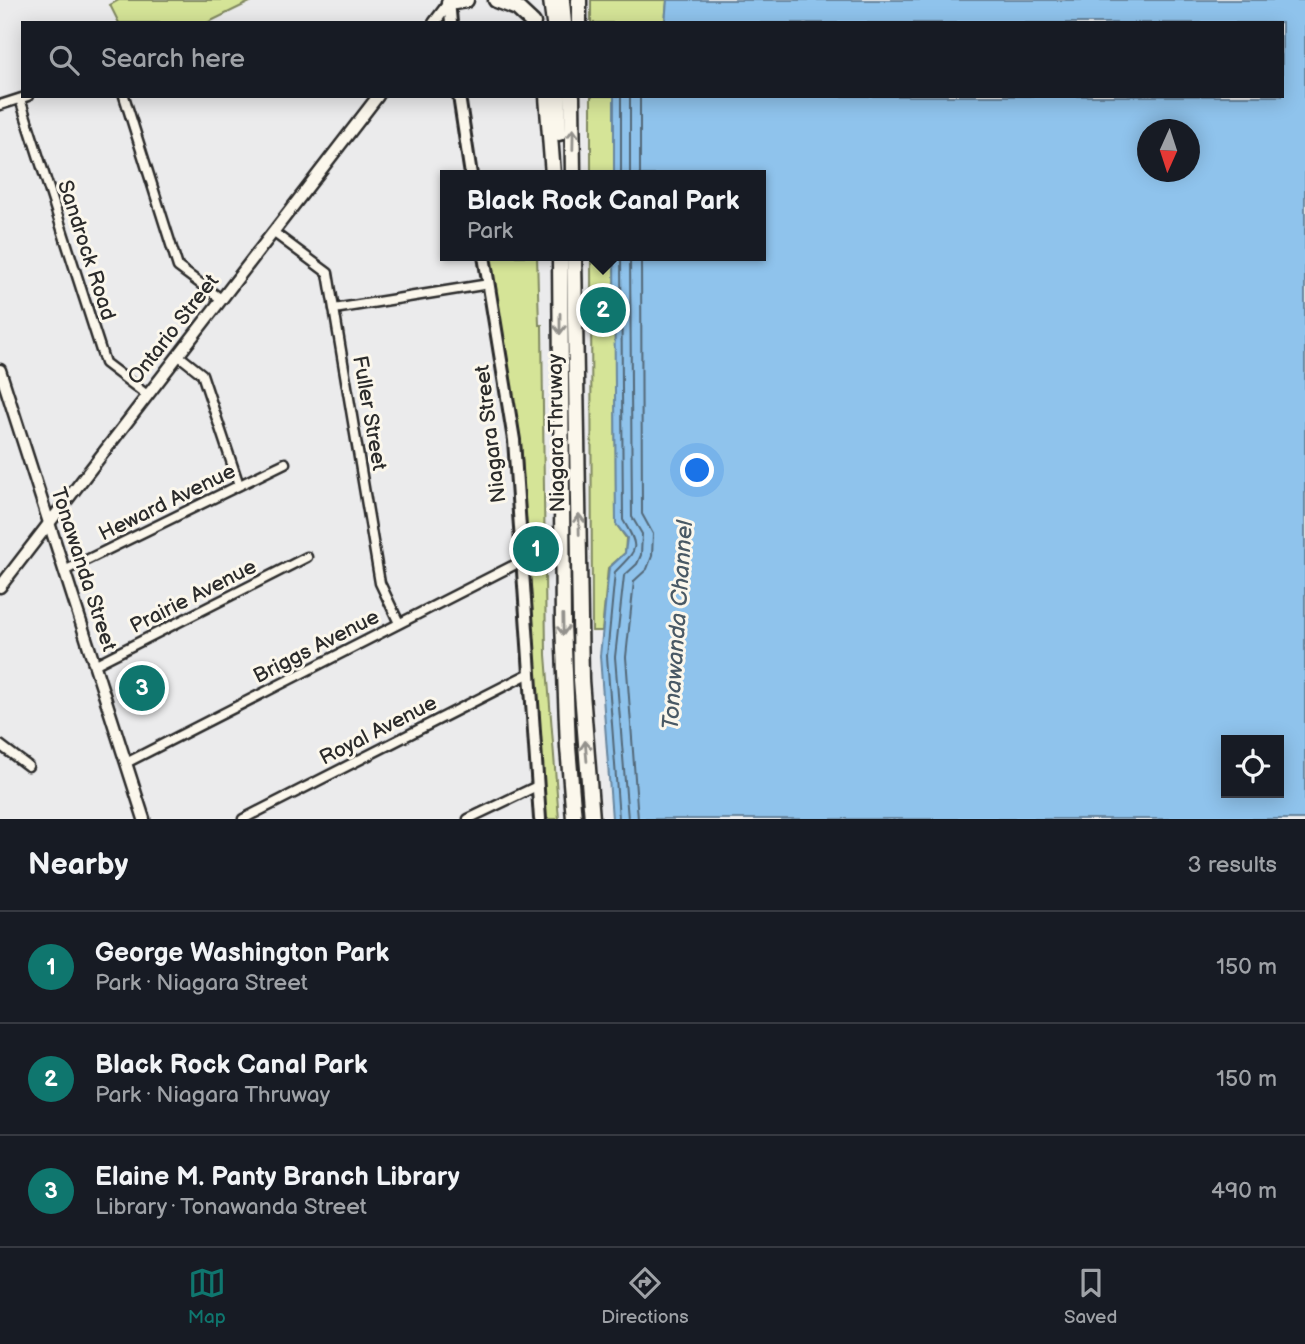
<!DOCTYPE html>
<meta charset="utf-8">
<style>
:root{--surface:#171b24;--page:#242831;--text:#f1f3f6;--muted:#9ea1a6;--line:#363941;--accent:#0f766e}
body{margin:0;font-family:"Balsamiq Sans",sans-serif;background:var(--page);color:var(--text)}
.controls{position:absolute;right:21px;bottom:21px;display:grid;overflow:hidden;border-radius:0px;box-shadow:0 4px 18px #0003}
.controls button{width:63px;height:63px;display:grid;place-items:center;padding:0;border:0;border-bottom:2px solid var(--line);background:var(--surface);color:var(--text);font:35px sans-serif}
.compass{position:absolute;left:1137px;top:119px;width:63px;height:63px;border-radius:50%;background:var(--surface);box-shadow:0 4px 18px #0003;rotate:183deg}
.you{position:absolute;left:698px;top:471px;width:24px;height:24px;margin:-18px;border:5px solid #fff;border-radius:50%;background:#1a73e8;box-shadow:0 0 0 10px #1a73e833}
.badge{display:grid;place-items:center;width:46px;height:46px;border-radius:50%;background:var(--accent);color:#fff;font-size:23px;font-weight:700}
.pin{position:absolute;translate:-50% -50%;border:4px solid #fff;box-shadow:0 2px 7px #0006}
.popup{position:absolute;left:440px;top:170px;width:326px;height:91px;box-sizing:border-box;display:grid;place-content:center;border-radius:0px;background:var(--surface);filter:drop-shadow(0 2px 5px #0005);font-size:23px;white-space:nowrap;color:var(--muted)}
.popup b{font-size:26px;color:var(--text)}
.popup::after{content:'';position:absolute;left:50%;top:100%;margin-left:-14px;border:14px solid transparent;border-top-color:var(--surface)}
.list{margin:0;padding:0;list-style:none}
h2{display:flex;justify-content:space-between;align-items:center;height:91px;margin:0;padding:0 28px;font-size:30px}
h2 small{font-size:23px;font-weight:400;color:var(--muted)}
.list li{display:grid;grid-template-columns:46px 1fr auto;gap:21px;align-items:center;box-sizing:border-box;height:112px;padding:0 28px;border-top:2px solid var(--line)}
.list b{display:block;font-size:26px;white-space:nowrap}
.list p{margin:0;font-size:23px;white-space:nowrap;color:var(--muted)}
.list em{font-size:23px;font-style:normal;color:var(--muted)}
.icon{flex:none;width:38px;height:38px;fill:none;stroke:currentColor;stroke-width:2;stroke-linecap:round;stroke-linejoin:round}
.map{position:relative;flex:none;width:1305px;height:819px;overflow:hidden}
.search{position:absolute;background:var(--surface);box-shadow:0 4px 18px #0003;left:21px;right:21px;top:21px;height:77px;display:flex;align-items:center;gap:18px;box-sizing:border-box;padding:0 24px;border-radius:0px;color:var(--muted);font-size:26px}
.sheet{height:427px;background:var(--surface)}
nav{display:flex;justify-content:space-around;align-items:center;box-sizing:border-box;height:98px;border-top:2px solid var(--line);background:var(--surface);font-size:19px;color:var(--muted)}
nav a{display:grid;justify-items:center;gap:4px}
nav .on{color:var(--accent)}
.map>svg:first-child{display:block}
.green{fill:#d5e497;stroke:#808861;stroke-width:2}
.water{fill:#8fc3ec;stroke:#67869f;stroke-width:2;fill-rule:evenodd}
.lines{fill:none;stroke-linecap:round;stroke-linejoin:round}
.shore{stroke:#536878;stroke-width:2}
.minor-casing{stroke:#2b2b2b;stroke-width:13}
.tertiary-casing{stroke:#2b2b2b;stroke-width:15}
.secondary-casing{stroke:#2b2b2b;stroke-width:16}
.motorway-casing{stroke:#2b2b2b;stroke-width:19}
.minor{stroke:#fbf7ec;stroke-width:8}
.tertiary{stroke:#fbf7ec;stroke-width:10}
.secondary{stroke:#fbf7ec;stroke-width:10}
.motorway{stroke:#fbf7ec;stroke-width:14}
.oneway{stroke:#93918c}
.labels{text-anchor:middle;stroke-width:6;stroke-linejoin:round;paint-order:stroke}
.street-label{font-size:21px;fill:#2b2b2b;stroke:#fbf7ec}
.water-label{font-size:23px;font-style:italic;fill:#495965;stroke:#fbf7ec}
</style>
<div class="map">
<svg width="1305" height="819" viewBox="0 0 1305 819">
<rect width="100%" height="100%" fill="#ebebec"/>
<filter id="ink" filterUnits="userSpaceOnUse"><feTurbulence type="fractalNoise" baseFrequency=".0143" numOctaves="2"/><feDisplacementMap in="SourceGraphic" scale="14" xChannelSelector="R" yChannelSelector="G"/><feConvolveMatrix kernelMatrix="1 2 1 2 8 2 1 2 1" color-interpolation-filters="sRGB"/></filter>
<g filter="url(#ink)">
<!-- green -->
<g class="green">
<path d="M119,0H254L207,23H119L110,5Z"/>
<path d="M591,0H667L665,23H591Z"/>
<path d="M591,96H614L615,175H591Z"/>
<path d="M490,256H537L539,325H542L546,655L559,819H546L521,443Z"/>
<path d="M591,256H615L616,524L626,538L625,553L608,568L602,631H592Z"/>
</g>
<!-- water -->
<path class="water" d="M667,0H1305V819H612L600,656L609,568L625,553L627,538L616,524L614,256H760V175H614V96H1282V23H665ZM1148,130H1190V172H1148ZM1226,740H1279V793H1226Z"/>
<g class="lines">
<!-- shore -->
<g class="shore">
<path d="M621,96V175"/>
<path d="M630,96V175"/>
<path d="M640,96V175"/>
<path d="M619,819L607,656L615,572C637,549 641,550 623,520L621,256"/>
<path d="M628,819L615,657L624,576L637,564L641,555L642,534L632,517L630,256"/>
<path d="M638,819L626,657L634,581L647,569L652,556L653,534L642,514L641,256"/>
</g>
<defs>
<g id="minor">
<path d="M124,96L178,267L221,299"/>
<path d="M20,99L105,363L147,395"/>
<path d="M0,105L28,96"/>
<path d="M273,232L328,273L380,583L399,623"/>
<path d="M334,309L489,284"/>
<path d="M178,355L202,374L239,485"/>
<path d="M64,571L285,463"/>
<path d="M94,665L307,557"/>
<path d="M0,745L28,766"/>
<path d="M126,763L522,561"/>
<path d="M243,819L530,673"/>
<path d="M468,819L537,786"/>
</g>
<g id="tertiary">
<path d="M434,23L449,3"/>
<path d="M0,370L144,819"/>
<path d="M0,587L378,96"/>
</g>
<g id="secondary">
<path d="M449,0L451,23"/>
<path d="M459,96L471,175"/>
<path d="M484,256L514,440L540,819"/>
</g>
<g id="motorway">
<path d="M496,0L517,8L533,23"/>
<path d="M551,0L554,23"/>
<path d="M562,0L564,23"/>
<path d="M579,0V23"/>
<path d="M449,3L466,0"/>
<path d="M547,96L553,175"/>
<path d="M558,96L559,133"/>
<path d="M572,96L573,175"/>
<path d="M560,256L563,623L568,747L574,819"/>
<path d="M574,256L581,680L592,819"/>
</g>
</defs>
<!-- minor casing -->
<use href="#minor" class="minor-casing"/>
<!-- tertiary casing -->
<use href="#tertiary" class="tertiary-casing"/>
<!-- secondary casing -->
<use href="#secondary" class="secondary-casing"/>
<!-- motorway casing -->
<use href="#motorway" class="motorway-casing"/>
<!-- minor -->
<use href="#minor" class="minor"/>
<!-- tertiary -->
<use href="#tertiary" class="tertiary"/>
<!-- secondary -->
<use href="#secondary" class="secondary"/>
<!-- motorway -->
<use href="#motorway" class="motorway"/>
</g>
<!-- one-way arrows -->
<defs><path id="oneway-shaft" d="M-6 0H5M1.5-3L5.5 0L1.5 3" fill="none" stroke-width="1.6" stroke-linecap="round" stroke-linejoin="round" transform="scale(1.75)"/></defs>
<g class="oneway">
<use href="#oneway-shaft" transform="translate(573 139) rotate(-89)"/>
<use href="#oneway-shaft" transform="translate(560 324) rotate(90)"/>
<use href="#oneway-shaft" transform="translate(579 524) rotate(-91)"/>
<use href="#oneway-shaft" transform="translate(563 625) rotate(89)"/>
<use href="#oneway-shaft" transform="translate(586 751) rotate(-95)"/>
</g>
</g>
<g class="labels">
<!-- street labels -->
<g class="street-label">
<text transform="translate(87 250) rotate(72)" y="7">Sandrock Road</text>
<text transform="translate(173 329) rotate(-52)" y="7">Ontario Street</text>
<text transform="translate(370 413) rotate(80)" y="7">Fuller Street</text>
<text transform="translate(556 433) rotate(-91)" y="7">Niagara Thruway</text>
<text transform="translate(490 434) rotate(-97)" y="7">Niagara Street</text>
<text transform="translate(167 502) rotate(-26)" y="7">Heward Avenue</text>
<text transform="translate(84 569) rotate(72)" y="7">Tonawanda Street</text>
<text transform="translate(193 596) rotate(-27)" y="7">Prairie Avenue</text>
<text transform="translate(316 646) rotate(-27)" y="7">Briggs Avenue</text>
<text transform="translate(378 730) rotate(-27)" y="7">Royal Avenue</text>
</g>
<!-- water labels -->
<g class="water-label">
<text transform="translate(677 625) rotate(-86)" y="8">Tonawanda Channel</text>
</g>
</g>
</svg>
<div class="controls">
<button><svg class="icon" aria-label="locate" viewBox="0 0 24 24"><circle cx="12" cy="12" r="6"/><path d="M12 2v4M12 18v4M2 12h4M18 12h4"/></svg></button>
</div>
<svg class="compass" viewBox="-18 -18 36 36"><path d="M0-13l5 13h-10z" fill="#e53935"/><path d="M0 13l5-13h-10z" fill="#9ea1a6"/></svg>
<div class="you"></div>
<div class="pin badge" style="left:536px;top:549px">1</div>
<div class="pin badge" style="left:603px;top:310px">2</div>
<div class="popup"><b>Black Rock Canal Park</b>Park</div>
<div class="pin badge" style="left:142px;top:688px">3</div>
<div class="search"><svg class="icon" aria-label="search" viewBox="0 0 24 24"><circle cx="10" cy="10" r="6"/><path d="M15 15l6 6"/></svg>Search here</div>
</div>
<section class="sheet">
<h2>Nearby<small>3 results</small></h2>
<ul class="list">
<li><span class="badge">1</span><div><b>George Washington Park</b><p>Park · Niagara Street</p></div><em>150 m</em></li>
<li><span class="badge">2</span><div><b>Black Rock Canal Park</b><p>Park · Niagara Thruway</p></div><em>150 m</em></li>
<li><span class="badge">3</span><div><b>Elaine M. Panty Branch Library</b><p>Library · Tonawanda Street</p></div><em>490 m</em></li>
</ul>
</section>
<nav>
<a class="on"><svg class="icon" aria-label="map" viewBox="0 0 24 24"><path d="M3 6l6-2 6 2 6-2v14l-6 2-6-2-6 2zM9 4v14M15 6v14"/></svg>Map</a>
<a><svg class="icon" aria-label="directions" viewBox="0 0 24 24"><path d="M12 3l9 9-9 9-9-9zM9 14v-3h6M13 9l2 2-2 2"/></svg>Directions</a>
<a><svg class="icon" aria-label="saved" viewBox="0 0 24 24"><path d="M7 4h10v16l-5-4-5 4z"/></svg>Saved</a>
</nav>
